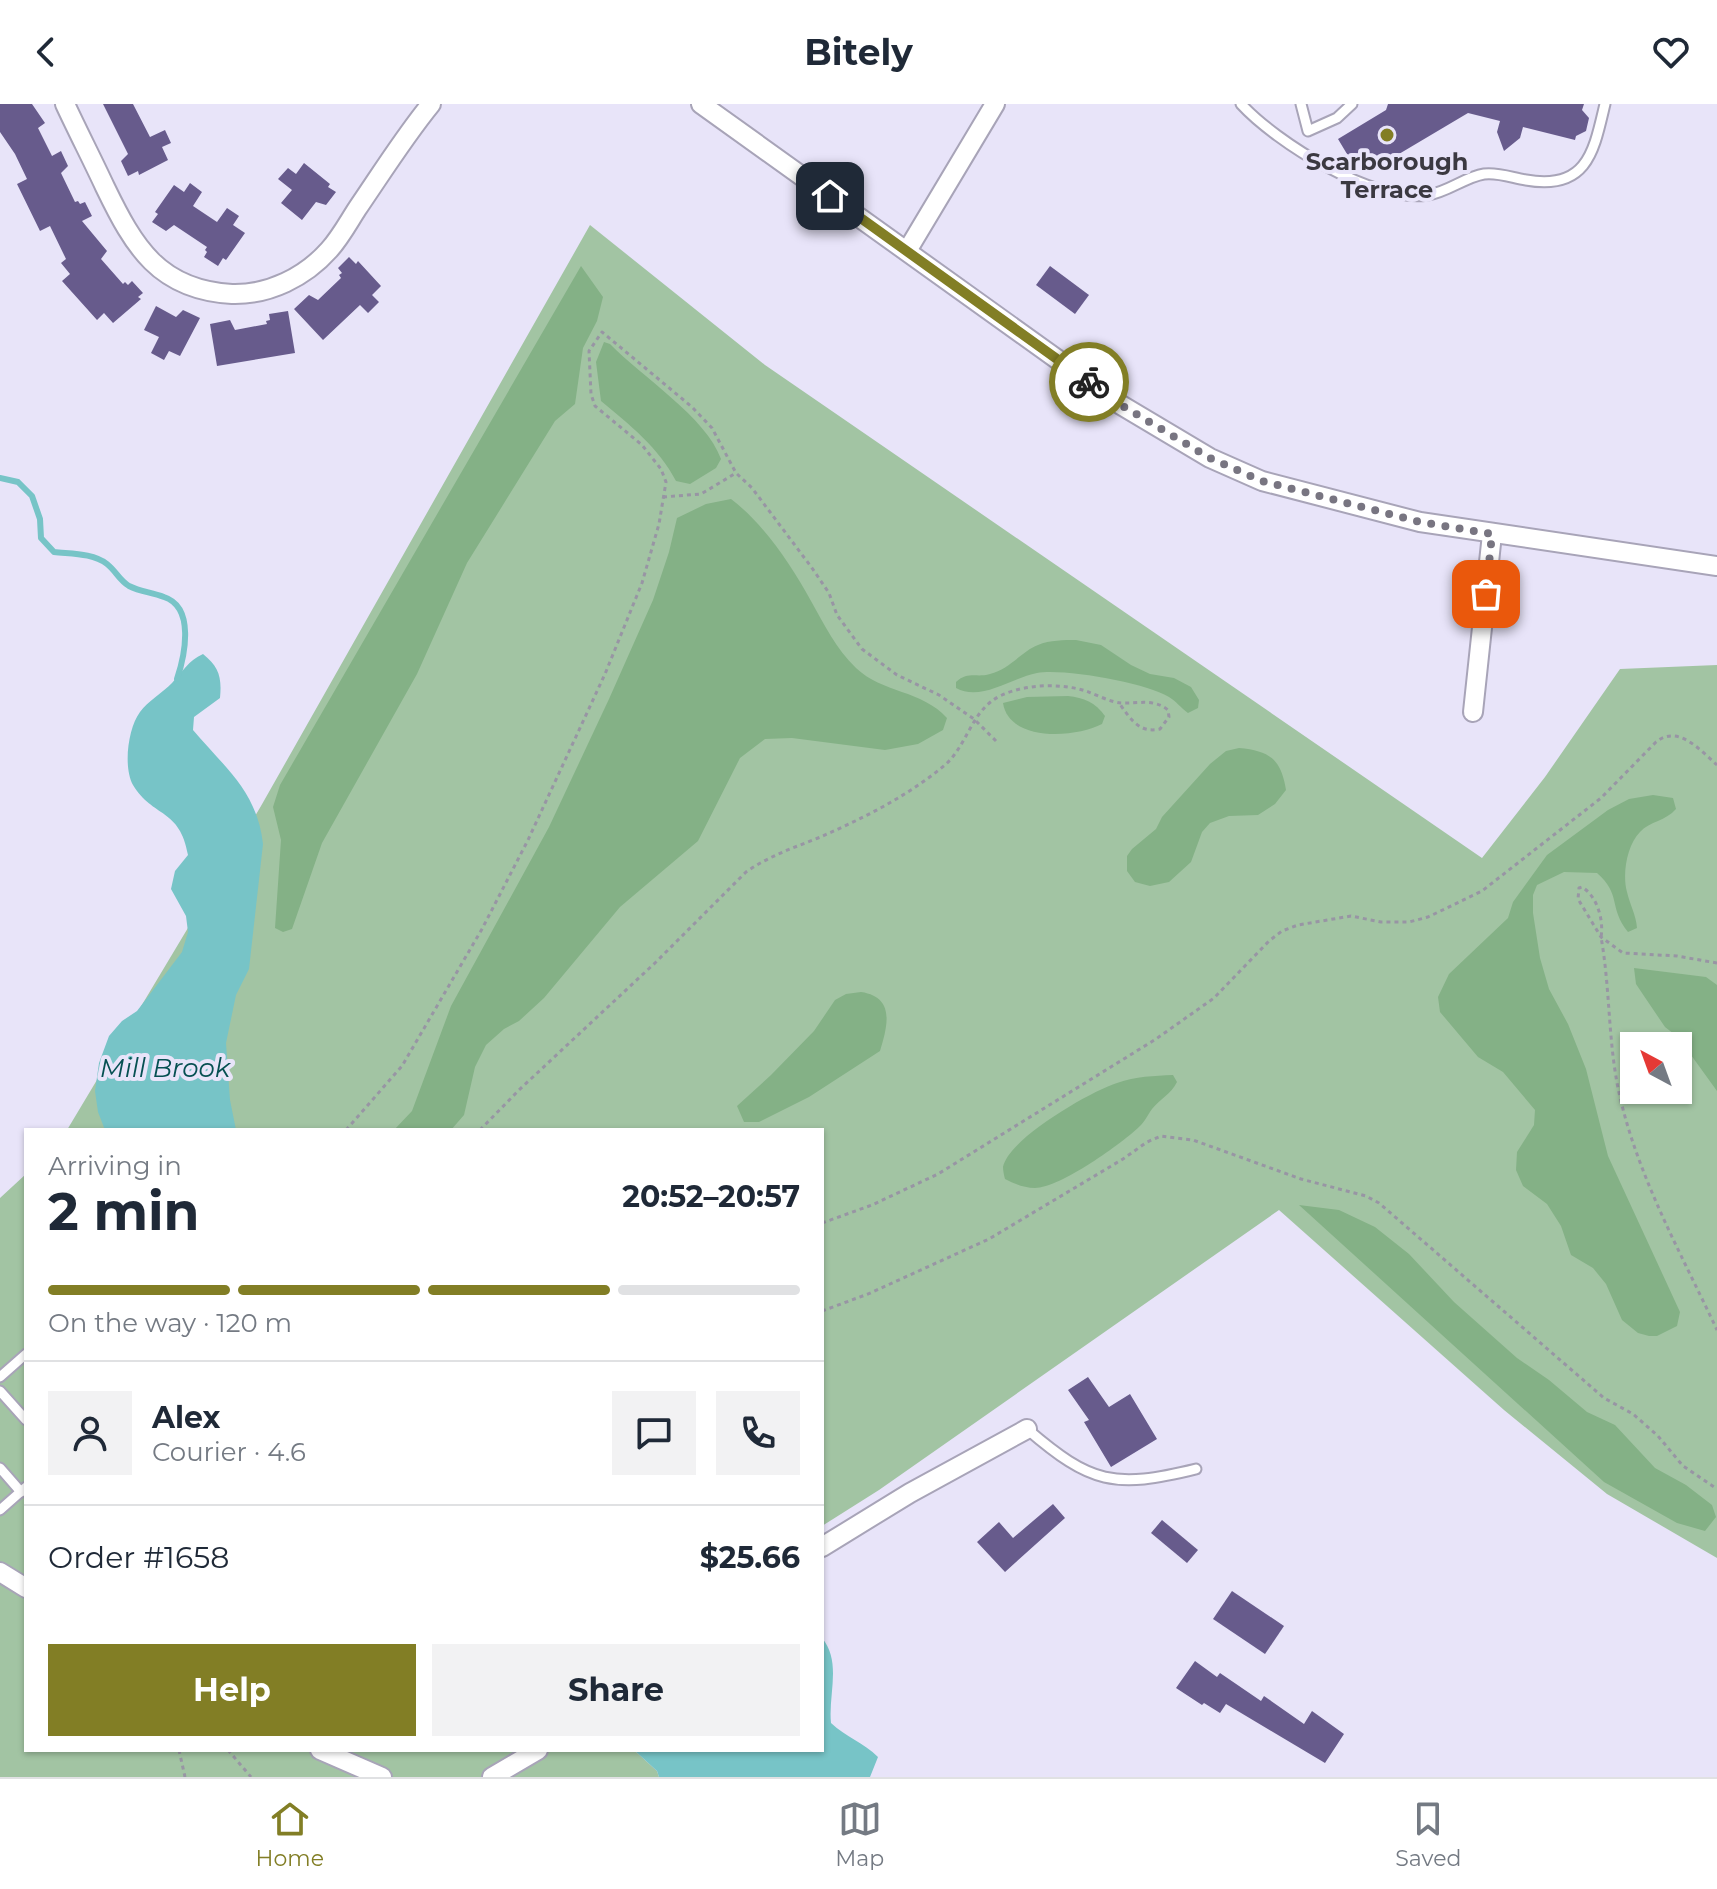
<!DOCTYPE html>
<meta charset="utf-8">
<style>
body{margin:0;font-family:Montserrat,sans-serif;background:#f2f2f3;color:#1f2937;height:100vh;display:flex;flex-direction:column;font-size:30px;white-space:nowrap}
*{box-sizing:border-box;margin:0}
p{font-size:26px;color:#747a83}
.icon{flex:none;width:44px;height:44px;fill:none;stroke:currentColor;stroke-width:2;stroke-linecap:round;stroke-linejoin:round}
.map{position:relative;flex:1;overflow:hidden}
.sheet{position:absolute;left:24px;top:1024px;width:800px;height:624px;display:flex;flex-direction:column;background:#fff;border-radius:0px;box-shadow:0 2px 6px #0004}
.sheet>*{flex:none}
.needle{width:52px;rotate:319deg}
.fabs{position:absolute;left:1620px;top:928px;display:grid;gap:16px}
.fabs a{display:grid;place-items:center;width:72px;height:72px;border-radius:0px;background:#fff;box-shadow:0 2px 6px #0004;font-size:40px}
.pin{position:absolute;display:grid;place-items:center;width:68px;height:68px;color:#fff;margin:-34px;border-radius:16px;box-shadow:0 4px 12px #0006}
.courier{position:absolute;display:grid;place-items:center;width:80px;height:80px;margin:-40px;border:6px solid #827e25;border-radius:50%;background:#fff;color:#222;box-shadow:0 2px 10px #0007}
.summary em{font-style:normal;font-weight:700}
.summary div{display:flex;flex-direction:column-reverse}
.summary{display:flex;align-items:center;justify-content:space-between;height:136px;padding:0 24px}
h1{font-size:52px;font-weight:700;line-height:60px}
.bar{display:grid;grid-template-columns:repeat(4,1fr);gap:12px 8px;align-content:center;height:96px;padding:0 24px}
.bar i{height:10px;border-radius:6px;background:#e0e1e3}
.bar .active{background:#827e25}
.bar p{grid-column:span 4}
.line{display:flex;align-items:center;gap:20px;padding:0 24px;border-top:2px solid #e0e1e3}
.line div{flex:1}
.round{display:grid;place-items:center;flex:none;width:84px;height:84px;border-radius:0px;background:#f2f2f3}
.cta{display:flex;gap:16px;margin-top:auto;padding:16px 24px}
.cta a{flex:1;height:92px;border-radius:0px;background:#827e25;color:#fff;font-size:32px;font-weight:700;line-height:92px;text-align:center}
.cta a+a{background:#f2f2f3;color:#1f2937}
header{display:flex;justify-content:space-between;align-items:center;height:104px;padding:0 24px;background:#fff;font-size:36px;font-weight:700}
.menu{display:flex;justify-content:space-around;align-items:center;height:112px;border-top:2px solid #e0e1e3;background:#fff;font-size:22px;color:#747a83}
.menu a{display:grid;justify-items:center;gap:4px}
.menu .active{color:#827e25}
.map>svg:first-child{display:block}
.green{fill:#a2c4a3;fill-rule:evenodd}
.forest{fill:#84b186}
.water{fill:#77c4c7}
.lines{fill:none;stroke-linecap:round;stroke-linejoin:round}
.stream{stroke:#77c4c7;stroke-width:6}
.building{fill:#675b8c}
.lane-casing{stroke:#a8a4b8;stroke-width:13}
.street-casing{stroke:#a8a4b8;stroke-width:22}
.path{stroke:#9895a4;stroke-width:3;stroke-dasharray:4 4;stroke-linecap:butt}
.lane{stroke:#fff;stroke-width:9}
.street{stroke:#fff;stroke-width:18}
.done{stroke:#787581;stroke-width:8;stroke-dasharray:0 14.4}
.route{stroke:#827e25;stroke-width:10}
.poi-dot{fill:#827e25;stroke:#e8e4f9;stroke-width:3}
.labels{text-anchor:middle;stroke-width:8;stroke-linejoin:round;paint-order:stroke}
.poi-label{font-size:24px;font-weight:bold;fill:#3b3941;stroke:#e8e4f9}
.water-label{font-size:26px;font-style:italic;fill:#065052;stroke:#e8e4f9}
</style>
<header><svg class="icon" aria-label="back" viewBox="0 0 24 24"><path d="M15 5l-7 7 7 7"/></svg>Bitely<svg class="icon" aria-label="heart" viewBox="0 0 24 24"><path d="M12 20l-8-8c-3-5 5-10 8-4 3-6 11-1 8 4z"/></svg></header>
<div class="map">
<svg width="1717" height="1673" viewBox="0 0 1717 1673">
<rect width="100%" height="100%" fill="#e8e4f9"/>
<!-- green -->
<g class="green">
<path d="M590 121 765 261 1482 754 1545 673 1620 565 1717 561V1454L1607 1390 1504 1306 1279 1106 879 1386 822 1422V1026H67L261 702ZM1634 942H1678V986H1634Z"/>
<polygon points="26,1070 26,1646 634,1646 657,1667 659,1673 0,1673 0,1094"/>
</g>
<!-- forest -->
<g class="forest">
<polygon points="581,162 603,193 597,217 583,244 575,300 555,317 467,459 417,570 322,739 292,825 283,828 275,824 281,736 273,703 280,681"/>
<path d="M604 238 610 240C642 273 706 313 721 355L716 364 690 380 676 377C659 344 630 321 601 297L596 258Z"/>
<path d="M731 395C764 420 791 461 811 497 824 520 836 545 856 564 882 589 922 586 947 614L943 626 918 640 885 646 792 634 765 635 740 654 698 737 620 803 544 894 519 917 504 925 486 941 475 963 464 1011 451 1026H394L412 1007 451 902 549 723 609 595 653 496 669 448 677 414 706 400Z"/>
<path d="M1076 536 1101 541 1131 561 1150 570 1174 574 1191 583 1199 596 1198 604 1188 609C1181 604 1176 597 1169 593 1147 579 1063 564 1037 569 1011 574 981 598 956 584V578C968 567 977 574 990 570 1010 565 1022 547 1038 541 1050 536 1064 536 1076 536Z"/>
<path d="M1068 592C1084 594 1095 598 1105 612L1102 620C1075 634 1009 638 1003 599L1027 593Z"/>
<path d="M1239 644C1270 647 1281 655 1286 686L1275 700 1258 711 1229 712 1210 719 1202 728 1191 758 1169 778 1150 782 1135 778 1127 767V752L1132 745 1156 725 1162 713 1210 660 1226 647Z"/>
<path d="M1653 691 1673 694 1676 705C1666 717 1650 717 1640 728 1627 741 1622 770 1627 788 1630 801 1636 811 1637 824L1628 828C1608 803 1622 791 1597 769L1564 768 1537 781 1533 791V809L1540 854 1549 885 1568 920 1586 965 1608 1052 1680 1208 1677 1222 1657 1232H1649L1638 1229 1622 1216 1606 1180 1593 1164 1571 1151 1561 1122 1547 1100 1523 1082 1516 1066 1517 1048 1534 1021 1535 1006 1503 968 1478 953 1440 908 1438 893 1449 870 1508 814 1513 798 1547 751 1608 706 1629 695Z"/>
<polygon points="1634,864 1706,873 1717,881 1717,987 1678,933 1665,923 1644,892 1636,880"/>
<path d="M861 888C895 893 888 921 880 947L809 993 759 1018H744L737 1002 771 971 814 927 835 896 846 890Z"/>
<path d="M1173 971 1177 978C1171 990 1160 995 1152 1005 1148 1010 1146 1016 1141 1021 1123 1039 1060 1084 1035 1084 1024 1084 1015 1080 1005 1075 1004 1072 1003 1066 1003 1063 1008 1035 1091 987 1117 979 1136 972 1154 972 1173 971Z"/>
<polygon points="1299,1101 1339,1106 1375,1123 1409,1150 1454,1198 1517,1254 1549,1276 1587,1308 1615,1321 1655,1364 1686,1381 1712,1401 1716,1413 1705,1427 1677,1419 1604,1378"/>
</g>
<!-- water -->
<g class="water">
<path d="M203 550C219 563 222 573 220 594L194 613 193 626C225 664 257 687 263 740L249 865 236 891 226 939 230 996 236 1026H105L98 1008 95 987 99 959 109 932 122 917 137 907 166 869 182 848 188 828 186 812 171 785 175 767 188 751C180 704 153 714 133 681 123 663 128 624 140 608 148 597 162 589 172 579 183 567 188 557 203 550Z"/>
<path d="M822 1534C842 1558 828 1591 831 1619 846 1633 864 1639 878 1653L870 1673H659L657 1667 634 1646H822Z"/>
</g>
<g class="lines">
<!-- stream -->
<path class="stream" d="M0 374 18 378 32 392 40 415 41 434 54 448C71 450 93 449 107 460 116 467 119 476 129 482 141 488 151 488 164 493 195 503 185 551 177 575"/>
</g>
<!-- building -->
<g class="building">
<polygon points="0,0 32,0 45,19 38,24 52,52 61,47 68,62 61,69 75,98 78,97 80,100 85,98 92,112 82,117 107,147 101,155 123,180 125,178 128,181 132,177 143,189 138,193 141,195 113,219 104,209 97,216 62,177 70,170 61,159 66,155 50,122 40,127 17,80 27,75 15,50 0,28"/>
<polygon points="103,0 133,0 150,33 165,26 171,39 162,43 168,56 139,71 138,67 128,72 121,57 128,50"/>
<polygon points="1388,0 1584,0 1582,6 1589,14 1586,27 1576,32 1575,36 1523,23 1520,34 1504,47 1497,28 1500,17 1468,9 1372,66 1367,58 1356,65 1338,35 1386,6"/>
<polygon points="304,59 330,80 328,83 336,88 326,101 316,98 302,116 281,99 292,86 278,75 288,64 296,70"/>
<polygon points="190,79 202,88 193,102 217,118 227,104 239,112 233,121 245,129 226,156 223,154 218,162 204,153 207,148 205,146 207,143 174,121 166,127 152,118 158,110 155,108 174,81 184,88"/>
<polygon points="349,153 356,160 358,157 381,182 372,191 379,198 368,209 360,201 323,236 294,205 309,191 318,196 341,174 339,171 342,169 338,164"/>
<polygon points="1050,162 1089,191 1075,210 1036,181"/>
<polygon points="156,202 176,213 183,206 200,214 180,252 169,247 164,256 151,249 159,233 144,226"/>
<polygon points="288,207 295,249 217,262 210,220 230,216 235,226 267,220 266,217 270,216 269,210"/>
<polygon points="1088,1273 1109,1303 1130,1290 1157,1335 1111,1363 1084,1318 1089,1316 1068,1286"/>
<polygon points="1053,1400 1065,1414 1005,1468 977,1438 999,1418 1013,1434"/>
<polygon points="1162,1416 1198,1446 1187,1459 1151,1429"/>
<polygon points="1232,1487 1284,1522 1265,1550 1213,1515"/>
<polygon points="1195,1557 1217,1573 1220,1569 1261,1597 1264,1592 1304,1620 1312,1607 1344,1630 1325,1659 1226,1600 1220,1609 1204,1599 1202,1601 1176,1584"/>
</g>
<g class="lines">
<!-- lane casing -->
<g class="lane-casing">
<g id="lane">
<path d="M1241 0C1277 39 1373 99 1428 91 1448 88 1465 73 1484 70 1498 68 1513 74 1526 76 1588 87 1594 46 1605 0"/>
<polyline points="1301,0 1308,27 1337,14 1352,0"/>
<polyline points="0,1273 26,1250"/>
<polyline points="0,1287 26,1316"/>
<path d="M1027 1325C1091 1380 1114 1385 1196 1365"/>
<polyline points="0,1364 21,1388"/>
<polyline points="0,1406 26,1383"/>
</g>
</g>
<!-- street casing -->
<g class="street-casing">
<g id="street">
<path d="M65 0C78 28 92 55 105 83 134 143 159 186 232 190 269 191 305 173 329 146 340 134 348 119 357 105 381 70 404 33 431 0"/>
<polyline points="701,0 1121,301 1210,354 1262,377 1420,418 1717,462"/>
<polyline points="907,147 995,0"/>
<polyline points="1473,608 1492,430"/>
<polyline points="822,1443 910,1389 1027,1325"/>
<polyline points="0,1468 26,1484"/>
<polyline points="320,1646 382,1673"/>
<polyline points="492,1673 538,1646"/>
</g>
</g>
<!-- path -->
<g class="path">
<polyline points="663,393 701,390 736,369"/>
<path d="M1717 859 1677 852 1623 849 1601 833 1578 795 1579 784 1582 783C1597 792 1604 816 1601 833 1610 883 1608 934 1618 984 1636 1070 1680 1147 1717 1226"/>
<polyline points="346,1026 402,962 482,825 528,736 605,570 642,479 659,420 666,378 661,365 642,341 595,302 591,290 589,247 602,228 692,303 712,324 736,369 752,384 812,464 829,489 837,511 862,545 897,571 939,591 974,615 998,639"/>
<path d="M480 1026 519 986 656 858 746 768C769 752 793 744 818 734 862 715 908 692 945 661 968 641 971 605 1002 591 1027 580 1060 579 1086 587 1097 591 1110 598 1121 599 1138 600 1153 594 1168 606L1169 613 1160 625C1139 630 1130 614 1119 599"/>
<path d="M822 1119 872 1101 938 1070 1156 935 1214 894 1269 837 1282 827 1298 821 1351 812 1381 818H1409L1428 813 1482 787 1601 694 1656 638C1678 620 1700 646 1717 661"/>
<polyline points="822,1207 868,1190 989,1135 1123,1055 1147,1038 1161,1032 1193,1036 1301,1075 1366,1092 1379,1099 1604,1294 1633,1310 1658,1332 1683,1362 1717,1385"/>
<polyline points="179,1646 185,1673"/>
<polyline points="228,1646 251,1673"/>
</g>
<!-- lane -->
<use href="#lane" class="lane"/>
<!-- street -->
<use href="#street" class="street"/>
</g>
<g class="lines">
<!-- done -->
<polyline class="done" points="1089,278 1121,301 1210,354 1262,377 1420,418 1492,430 1486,490"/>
<!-- route -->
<polyline class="route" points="830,92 1089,278"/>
</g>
<!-- markers -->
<circle class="poi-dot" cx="1387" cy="31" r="8"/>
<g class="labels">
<!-- poi labels -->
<g class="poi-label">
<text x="1387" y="66">Scarborough<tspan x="1387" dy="28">Terrace</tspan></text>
</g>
<!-- water labels -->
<g class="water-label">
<text x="165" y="973">Mill Brook</text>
</g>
</g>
</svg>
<div class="fabs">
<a><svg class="needle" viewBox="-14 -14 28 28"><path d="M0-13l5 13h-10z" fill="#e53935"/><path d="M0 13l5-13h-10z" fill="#747a83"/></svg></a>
</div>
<div class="pin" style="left:1486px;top:490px;background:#ea580c"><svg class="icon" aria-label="bag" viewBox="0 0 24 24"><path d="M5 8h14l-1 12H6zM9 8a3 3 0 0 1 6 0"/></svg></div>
<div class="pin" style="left:830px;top:92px;background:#1f2937"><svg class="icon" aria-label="home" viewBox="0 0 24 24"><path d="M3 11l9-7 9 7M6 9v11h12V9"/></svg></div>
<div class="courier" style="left:1089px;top:278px"><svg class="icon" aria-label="bike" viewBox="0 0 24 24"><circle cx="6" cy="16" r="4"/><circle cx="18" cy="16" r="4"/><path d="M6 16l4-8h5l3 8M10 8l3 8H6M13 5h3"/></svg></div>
<section class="sheet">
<div class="summary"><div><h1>2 min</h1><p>Arriving in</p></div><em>20:52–20:57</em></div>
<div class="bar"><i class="active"></i><i class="active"></i><i class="active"></i><i></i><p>On the way · 120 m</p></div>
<div class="line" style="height:144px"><a class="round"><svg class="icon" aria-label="person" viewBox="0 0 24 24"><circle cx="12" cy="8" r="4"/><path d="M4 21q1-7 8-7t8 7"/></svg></a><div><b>Alex</b><p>Courier · 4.6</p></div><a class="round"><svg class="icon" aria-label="chat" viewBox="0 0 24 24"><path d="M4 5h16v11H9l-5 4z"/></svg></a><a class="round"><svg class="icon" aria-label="phone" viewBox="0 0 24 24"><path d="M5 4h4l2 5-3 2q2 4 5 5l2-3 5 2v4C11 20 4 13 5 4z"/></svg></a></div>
<div class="line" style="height:104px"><div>Order #1658</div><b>$25.66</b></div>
<div class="cta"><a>Help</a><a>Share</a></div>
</section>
</div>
<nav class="menu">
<a class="active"><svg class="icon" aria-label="home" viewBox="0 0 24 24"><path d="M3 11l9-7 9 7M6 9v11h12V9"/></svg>Home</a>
<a><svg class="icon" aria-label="map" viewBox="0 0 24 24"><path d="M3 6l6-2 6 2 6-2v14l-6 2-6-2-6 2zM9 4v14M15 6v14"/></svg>Map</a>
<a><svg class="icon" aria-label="saved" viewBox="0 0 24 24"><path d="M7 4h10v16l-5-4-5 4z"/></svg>Saved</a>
</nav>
